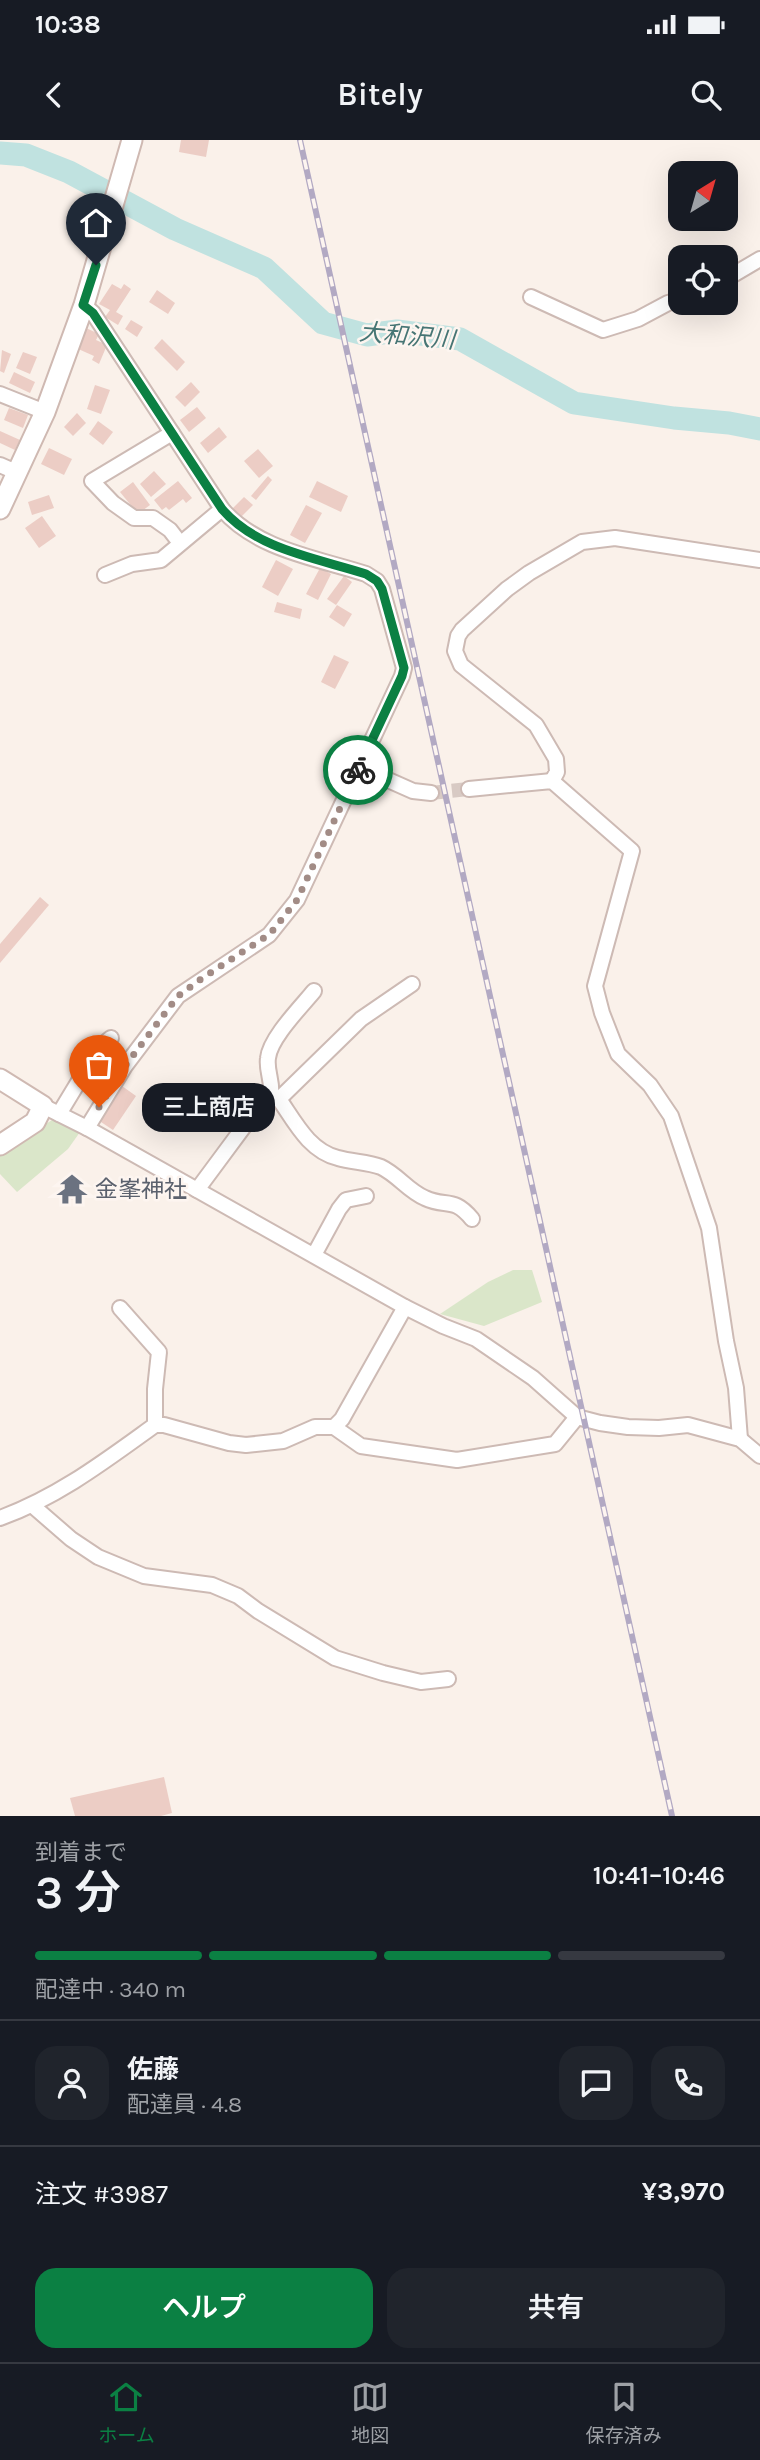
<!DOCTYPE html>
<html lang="ja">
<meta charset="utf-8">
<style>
body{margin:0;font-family:Karla,"Noto Sans JP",sans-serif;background:#20242c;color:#f1f3f6;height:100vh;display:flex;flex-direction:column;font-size:26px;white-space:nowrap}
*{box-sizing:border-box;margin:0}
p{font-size:23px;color:#9ea1a6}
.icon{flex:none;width:38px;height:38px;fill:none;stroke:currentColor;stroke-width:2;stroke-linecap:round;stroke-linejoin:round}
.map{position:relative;height:1676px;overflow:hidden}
.details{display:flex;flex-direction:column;background:#171b24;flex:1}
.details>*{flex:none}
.needle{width:46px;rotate:37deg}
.controls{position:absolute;left:668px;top:21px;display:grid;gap:14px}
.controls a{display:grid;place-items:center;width:70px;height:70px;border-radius:14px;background:#171b24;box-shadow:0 7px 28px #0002;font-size:35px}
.pin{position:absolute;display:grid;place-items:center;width:60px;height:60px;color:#fff;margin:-72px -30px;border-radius:50% 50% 50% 0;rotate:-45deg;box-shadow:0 0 7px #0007}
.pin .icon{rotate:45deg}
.courier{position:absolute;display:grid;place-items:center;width:70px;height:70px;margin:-35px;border:5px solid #0b8043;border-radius:50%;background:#fff;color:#222;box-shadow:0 2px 9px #0007}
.bubble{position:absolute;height:49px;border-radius:21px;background:#171b24;box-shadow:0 7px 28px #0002;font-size:23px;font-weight:600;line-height:49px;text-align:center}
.head em{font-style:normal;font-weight:600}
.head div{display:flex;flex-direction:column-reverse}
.head{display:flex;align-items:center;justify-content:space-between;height:119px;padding:0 35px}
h1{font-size:46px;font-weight:600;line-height:52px}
.bar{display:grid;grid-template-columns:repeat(4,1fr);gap:10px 7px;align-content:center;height:84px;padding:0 35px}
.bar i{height:9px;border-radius:5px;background:#363941}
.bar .on{background:#0b8043}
.bar p{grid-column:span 4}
.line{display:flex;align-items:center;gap:18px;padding:0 35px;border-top:2px solid #363941}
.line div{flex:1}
.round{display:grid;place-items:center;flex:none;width:74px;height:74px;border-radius:21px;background:#20242c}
.primary-button{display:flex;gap:14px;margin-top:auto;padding:14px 35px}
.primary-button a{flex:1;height:80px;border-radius:21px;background:#0b8043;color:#fff;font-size:28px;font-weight:600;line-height:80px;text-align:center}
.primary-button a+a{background:#20242c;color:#f1f3f6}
.status{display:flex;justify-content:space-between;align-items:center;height:49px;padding:0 35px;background:#171b24;direction:ltr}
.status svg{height:19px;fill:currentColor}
header{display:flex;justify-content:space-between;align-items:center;height:91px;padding:0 35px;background:#171b24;font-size:32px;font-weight:600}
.tab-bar{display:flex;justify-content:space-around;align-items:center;height:98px;border-top:2px solid #363941;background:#171b24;font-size:19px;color:#9ea1a6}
.tab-bar a{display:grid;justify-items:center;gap:4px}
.tab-bar .on{color:#0b8043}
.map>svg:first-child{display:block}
.green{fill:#dae6c9}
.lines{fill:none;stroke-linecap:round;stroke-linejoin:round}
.river{stroke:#c0e2e0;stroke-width:23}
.building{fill:#eccdc5}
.street-tunnel{stroke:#d8cac4;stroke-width:14;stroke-dasharray:14 7;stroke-linecap:butt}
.street-casing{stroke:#cdbab4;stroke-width:18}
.secondary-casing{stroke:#cfb9b2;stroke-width:23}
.street{stroke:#fff;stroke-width:14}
.secondary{stroke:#fff;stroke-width:19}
.rail-casing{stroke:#b2a9c3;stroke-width:6}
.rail{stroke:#fdf5f0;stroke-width:3.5;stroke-dasharray:10;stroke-linecap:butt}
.done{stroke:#a28c86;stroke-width:7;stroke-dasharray:0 12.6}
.route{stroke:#0b8043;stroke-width:9}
.labels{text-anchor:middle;stroke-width:5;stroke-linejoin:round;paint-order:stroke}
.worship-label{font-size:23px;fill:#5b616d;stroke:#fdf5f0;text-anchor:start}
.water-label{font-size:24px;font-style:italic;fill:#467574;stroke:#fdf5f0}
</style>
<div class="status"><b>10:38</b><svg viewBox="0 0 49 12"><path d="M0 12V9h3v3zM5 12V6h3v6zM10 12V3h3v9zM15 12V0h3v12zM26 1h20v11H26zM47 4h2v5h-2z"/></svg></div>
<header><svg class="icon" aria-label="back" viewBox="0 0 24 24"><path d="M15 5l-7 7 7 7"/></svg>Bitely<svg class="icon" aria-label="search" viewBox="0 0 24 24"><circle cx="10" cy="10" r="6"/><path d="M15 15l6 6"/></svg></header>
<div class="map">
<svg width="760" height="1676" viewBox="0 0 760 1676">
<rect width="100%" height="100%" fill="#faf1ea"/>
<!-- green -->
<g class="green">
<polygon points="52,980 60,981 80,992 68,1009 17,1052 0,1034 0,1014"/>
<polygon points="513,1130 532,1130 542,1162 484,1186 440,1174 488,1142"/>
</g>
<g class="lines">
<!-- river -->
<polyline class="river" points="0,13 26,15 69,32 175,89 264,128 323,183 367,195 397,191 460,199 574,263 674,278 729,283 760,289"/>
</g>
<!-- building -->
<g class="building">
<polygon points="181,0 209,0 206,17 179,12"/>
<polygon points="112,144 121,149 124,144 131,149 116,172 123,176 118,185 105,177 110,170 99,164"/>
<polygon points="157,150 175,163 168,174 149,162"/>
<polygon points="131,180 143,187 137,197 125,189"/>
<polygon points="86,188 99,194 96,200 107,205 99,224 92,220 94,216 76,208"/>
<polygon points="162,199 185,222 177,231 154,208"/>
<polygon points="2,210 11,214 4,233 0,231"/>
<polygon points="23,212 37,217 30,234 16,228"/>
<polygon points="14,232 35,242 30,253 9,243"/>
<polygon points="191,242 200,252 185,267 175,257"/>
<polygon points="95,245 110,250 101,274 87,269"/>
<polygon points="197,267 206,278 189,292 180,280"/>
<polygon points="9,268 28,275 23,288 4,280"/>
<polygon points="77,273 86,283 73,296 64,287"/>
<polygon points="98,281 113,292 103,305 89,294"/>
<polygon points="219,287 227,297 208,313 200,303"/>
<polygon points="0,291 20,300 15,310 0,303"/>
<polygon points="49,308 72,319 64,335 41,324"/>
<polygon points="258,309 273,326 259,338 244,321"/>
<polygon points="154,331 166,344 151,357 140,344"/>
<polygon points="268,336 272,340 256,360 251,356"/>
<polygon points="178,341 192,358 186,363 183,359 169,370 166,367 162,370 154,360"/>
<polygon points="317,341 348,356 341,372 309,357"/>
<polygon points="133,342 150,365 138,374 120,352"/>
<polygon points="49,355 54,368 32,375 28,362"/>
<polygon points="244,357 253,365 240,378 232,369"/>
<polygon points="306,365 322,373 305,403 290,395"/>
<polygon points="42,376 56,396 39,408 25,388"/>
<polygon points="276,420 293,429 278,456 262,447"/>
<polygon points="320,428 331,434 318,460 306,454"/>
<polygon points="344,436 352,442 336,465 327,459"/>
<polygon points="277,462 302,469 300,479 274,472"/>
<polygon points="337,465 352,474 344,487 329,477"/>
<polygon points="334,515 349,522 335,549 321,542"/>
<polygon points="40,757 49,765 0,823 0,804"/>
<polygon points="122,946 136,956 113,990 98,980"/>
<polygon points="72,1038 83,1049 72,1060 61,1049"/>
<polygon points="164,1637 172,1673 161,1676 75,1676 70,1658"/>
</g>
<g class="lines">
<!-- street-tunnel -->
<polyline class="street-tunnel" points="431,653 469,649"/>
<!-- street casing -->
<g class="street-casing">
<g id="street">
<polyline points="726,139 760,119"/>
<polyline points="531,157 603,190 638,179 668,163 681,159"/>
<path d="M84 165 93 173 222 369C257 410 317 418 366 434L377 441 382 449 404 528 402 536 297 760 269 795 178 856 125 926 87 988"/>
<polyline points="0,254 45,272"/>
<polyline points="172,293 92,341 113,363 134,378 153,378 170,390 180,403"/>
<polyline points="0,325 16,332"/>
<polyline points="105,435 132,424 161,420 222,369"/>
<polyline points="359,627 413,651 431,653"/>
<polyline points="552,641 557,632 556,619 536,585 461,525 455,511 458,496 462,490 507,449 529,433 582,402 615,398 760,420"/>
<polyline points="469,649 552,641 632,711 595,846 602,873 618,914 650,945 671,976 709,1088 726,1201 736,1248 740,1299"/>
<path d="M271 956C273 941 266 931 268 918 270 898 301 867 314 851"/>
<polyline points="279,959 361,879 412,844"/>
<polyline points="43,966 87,988 405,1167 443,1186 476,1199 533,1238 577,1277 600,1283 628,1287 659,1288 688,1285 740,1299 760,1316"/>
<polyline points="59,974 99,908 111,898"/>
<path d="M197 1050 257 969 271 956 279 959C295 982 309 1011 338 1018 352 1022 368 1022 381 1027 398 1035 408 1051 425 1058 446 1068 453 1056 472 1079"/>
<polyline points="314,1115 339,1069 346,1060 366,1056"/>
<polyline points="120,1168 159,1212 155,1249 155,1285"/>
<polyline points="334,1287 342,1279 405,1167"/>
<polyline points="33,1366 71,1399 98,1417 144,1436 212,1445 238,1456 258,1471 335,1518 383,1533 421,1542 448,1539"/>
<path d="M0 1378C58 1357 105 1321 155 1285H164L229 1303 246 1305 283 1301 315 1287H334L361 1306 457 1320 555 1304 577 1277"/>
</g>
</g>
<!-- secondary casing -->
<g class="secondary-casing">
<g id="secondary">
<polyline points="0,369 45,272 84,165 132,0"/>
<polyline points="0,939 43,966 35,982 0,1005"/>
</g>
</g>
<!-- street -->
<use href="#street" class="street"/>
<!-- secondary -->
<use href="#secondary" class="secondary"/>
<!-- rail casing -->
<g class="rail-casing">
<polyline id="rail" points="300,0 672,1676"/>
</g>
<!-- rail -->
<use href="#rail" class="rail"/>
</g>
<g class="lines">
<!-- done -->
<polyline class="done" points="99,967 125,926 178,856 201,839 270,794 297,760 358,630"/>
<!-- route -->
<path class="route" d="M96 125 83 165 93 173 222 369C257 410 317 418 366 434L377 441 382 449 404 528 402 536 358 630"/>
</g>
<!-- icons -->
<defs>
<g id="temple-bare" transform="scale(2.415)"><path d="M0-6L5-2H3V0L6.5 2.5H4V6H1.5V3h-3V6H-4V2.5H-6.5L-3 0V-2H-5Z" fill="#6b7280" stroke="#fdf5f0" stroke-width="2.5" paint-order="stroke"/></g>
</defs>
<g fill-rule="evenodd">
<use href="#temple-bare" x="72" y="1049"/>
</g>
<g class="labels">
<!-- worship labels -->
<g class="worship-label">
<text x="95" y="1057">金峯神社</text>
</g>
<!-- water labels -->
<g class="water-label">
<text transform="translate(407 196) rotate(5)" y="8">大和沢川</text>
</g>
</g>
</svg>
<div class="controls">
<a><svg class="needle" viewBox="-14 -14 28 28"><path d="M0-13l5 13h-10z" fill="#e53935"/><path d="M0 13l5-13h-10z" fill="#9ea1a6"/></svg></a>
<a><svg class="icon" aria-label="locate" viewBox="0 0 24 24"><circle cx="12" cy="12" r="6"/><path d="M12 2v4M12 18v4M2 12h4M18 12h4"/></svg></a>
</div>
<div class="pin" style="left:99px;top:967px;background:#ea580c"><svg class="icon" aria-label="bag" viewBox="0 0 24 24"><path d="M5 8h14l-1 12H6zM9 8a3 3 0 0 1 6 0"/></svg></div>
<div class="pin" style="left:96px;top:125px;background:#1f2937"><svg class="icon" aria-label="home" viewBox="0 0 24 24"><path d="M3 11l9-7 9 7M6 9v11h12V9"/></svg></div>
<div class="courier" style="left:358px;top:630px"><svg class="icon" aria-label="bike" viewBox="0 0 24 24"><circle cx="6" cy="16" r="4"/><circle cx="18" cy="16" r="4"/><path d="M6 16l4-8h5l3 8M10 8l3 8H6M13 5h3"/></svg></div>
<div class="bubble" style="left:142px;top:943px;width:133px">三上商店</div>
</div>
<section class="details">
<div class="head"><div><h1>3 分</h1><p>到着まで</p></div><em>10:41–10:46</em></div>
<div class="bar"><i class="on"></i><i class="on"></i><i class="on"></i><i></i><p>配達中 · 340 m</p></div>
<div class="line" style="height:126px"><a class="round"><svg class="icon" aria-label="person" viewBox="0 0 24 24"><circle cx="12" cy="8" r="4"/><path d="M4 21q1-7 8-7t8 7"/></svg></a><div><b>佐藤</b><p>配達員 · 4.8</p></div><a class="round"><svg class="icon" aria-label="chat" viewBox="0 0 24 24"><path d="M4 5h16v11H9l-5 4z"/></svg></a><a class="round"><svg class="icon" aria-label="phone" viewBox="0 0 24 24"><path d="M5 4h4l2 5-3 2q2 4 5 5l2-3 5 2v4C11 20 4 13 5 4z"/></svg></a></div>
<div class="line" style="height:91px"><div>注文 #3987</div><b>¥3,970</b></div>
<div class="primary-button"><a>ヘルプ</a><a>共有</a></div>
</section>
<nav class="tab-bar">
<a class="on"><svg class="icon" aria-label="home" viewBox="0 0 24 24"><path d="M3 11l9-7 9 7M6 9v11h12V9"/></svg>ホーム</a>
<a><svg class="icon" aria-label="map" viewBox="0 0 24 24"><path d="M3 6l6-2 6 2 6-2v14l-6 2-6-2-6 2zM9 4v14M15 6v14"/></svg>地図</a>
<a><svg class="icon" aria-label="saved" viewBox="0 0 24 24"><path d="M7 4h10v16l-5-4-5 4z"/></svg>保存済み</a>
</nav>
